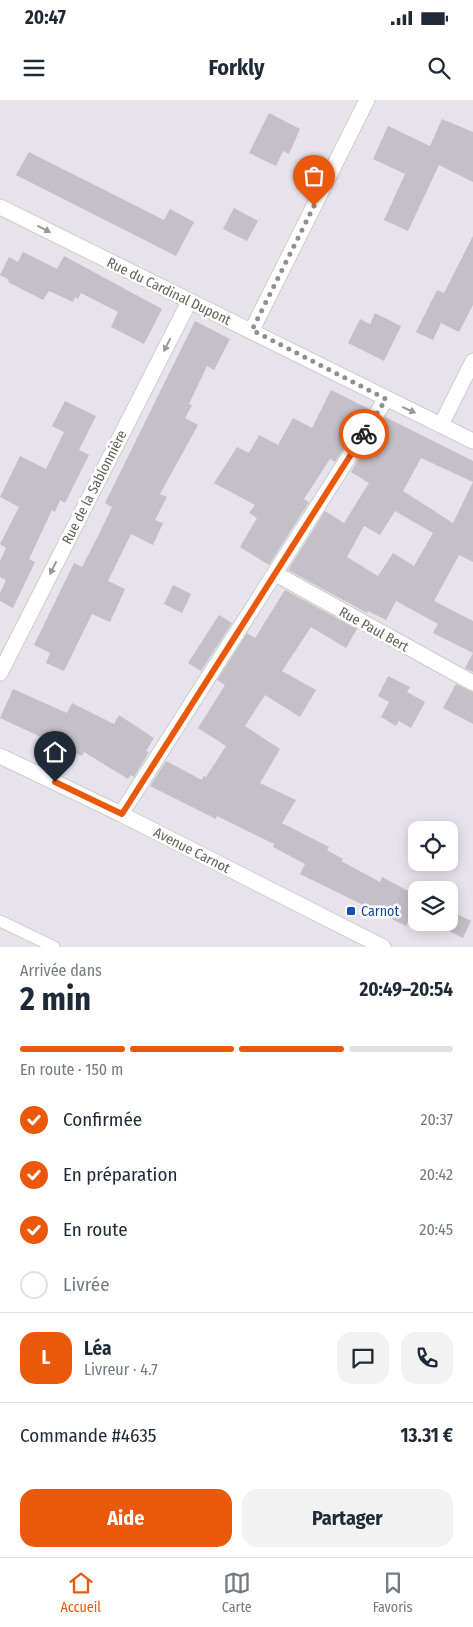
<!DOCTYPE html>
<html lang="fr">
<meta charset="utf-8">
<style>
body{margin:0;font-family:"Fira Sans Condensed",sans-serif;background:#f2f2f3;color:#1f2937;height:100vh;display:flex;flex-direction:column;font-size:19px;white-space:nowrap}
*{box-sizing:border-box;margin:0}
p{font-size:16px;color:#747a83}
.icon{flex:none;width:28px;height:28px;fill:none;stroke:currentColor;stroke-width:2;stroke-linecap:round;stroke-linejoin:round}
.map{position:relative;height:847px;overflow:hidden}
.side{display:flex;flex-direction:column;background:#fff;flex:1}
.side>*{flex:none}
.controls{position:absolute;left:408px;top:721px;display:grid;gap:10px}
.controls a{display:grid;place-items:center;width:50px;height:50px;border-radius:10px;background:#fff;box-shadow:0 2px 12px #0003;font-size:25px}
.pin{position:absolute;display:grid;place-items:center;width:42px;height:42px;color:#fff;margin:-51px -21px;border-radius:50% 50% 50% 0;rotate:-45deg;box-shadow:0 0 5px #0007}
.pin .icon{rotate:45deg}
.courier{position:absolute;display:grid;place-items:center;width:50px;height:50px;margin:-25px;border:4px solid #ea580c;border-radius:50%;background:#fff;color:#222;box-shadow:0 1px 6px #0007}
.overview em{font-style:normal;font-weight:700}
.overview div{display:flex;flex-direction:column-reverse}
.overview{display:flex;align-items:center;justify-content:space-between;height:85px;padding:0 20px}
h1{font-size:32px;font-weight:700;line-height:38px}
.bar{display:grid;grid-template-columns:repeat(4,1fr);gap:8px 5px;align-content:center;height:60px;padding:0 20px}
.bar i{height:6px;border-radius:4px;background:#e0e1e3}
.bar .active{background:#ea580c}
.bar p{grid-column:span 4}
.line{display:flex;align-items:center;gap:12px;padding:0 20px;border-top:1px solid #e0e1e3}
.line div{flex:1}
.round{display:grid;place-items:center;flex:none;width:52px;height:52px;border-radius:15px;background:#f2f2f3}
ol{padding:0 20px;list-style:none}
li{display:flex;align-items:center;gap:15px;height:55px}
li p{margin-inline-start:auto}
li .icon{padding:5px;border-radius:50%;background:#ea580c;color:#fff;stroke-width:4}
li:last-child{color:#747a83}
li i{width:28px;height:28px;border:2px solid #e0e1e3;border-radius:50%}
.cta{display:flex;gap:10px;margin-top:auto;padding:10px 20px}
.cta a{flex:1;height:58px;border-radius:15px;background:#ea580c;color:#fff;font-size:20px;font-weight:700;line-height:58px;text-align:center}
.cta a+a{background:#f2f2f3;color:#1f2937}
.status{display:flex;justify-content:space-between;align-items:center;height:35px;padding:0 25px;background:#fff;direction:ltr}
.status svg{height:14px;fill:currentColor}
header{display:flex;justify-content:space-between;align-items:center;height:65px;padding:0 20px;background:#fff;font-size:22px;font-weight:700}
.menu{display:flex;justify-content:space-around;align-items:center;height:70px;border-top:1px solid #e0e1e3;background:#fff;font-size:14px;color:#747a83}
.menu a{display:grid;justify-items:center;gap:2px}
.menu .active{color:#ea580c}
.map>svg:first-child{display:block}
.building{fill:#c3c0c8;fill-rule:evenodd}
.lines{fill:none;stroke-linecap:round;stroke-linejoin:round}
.service-casing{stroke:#cbcdc7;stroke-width:13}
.minor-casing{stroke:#cbcdc7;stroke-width:17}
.secondary-casing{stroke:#cccec7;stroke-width:17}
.service{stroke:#fff;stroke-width:11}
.minor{stroke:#fff;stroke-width:15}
.secondary{stroke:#fff;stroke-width:15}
.oneway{fill:#989a94}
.done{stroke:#90908e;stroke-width:5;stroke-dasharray:0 9}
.route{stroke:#ea580c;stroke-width:6}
.transit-dot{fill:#1a4fb4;stroke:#fff;stroke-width:2}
.labels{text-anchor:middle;stroke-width:5;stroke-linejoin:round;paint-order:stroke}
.street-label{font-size:14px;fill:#61635b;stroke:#fff}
.transit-label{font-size:14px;fill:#164399;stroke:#fff;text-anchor:start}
</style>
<div class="status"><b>20:47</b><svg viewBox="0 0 49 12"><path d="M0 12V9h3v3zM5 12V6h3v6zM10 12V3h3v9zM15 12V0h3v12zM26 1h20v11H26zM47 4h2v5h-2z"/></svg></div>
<header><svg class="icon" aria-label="menu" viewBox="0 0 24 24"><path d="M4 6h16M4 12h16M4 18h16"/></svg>Forkly<svg class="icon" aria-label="search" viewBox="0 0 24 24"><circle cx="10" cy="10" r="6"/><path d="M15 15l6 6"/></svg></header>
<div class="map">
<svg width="473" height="847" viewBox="0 0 473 847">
<rect width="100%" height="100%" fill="#e7e3ed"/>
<!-- building -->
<g class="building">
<polygon points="269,13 300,29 289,54 283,51 276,66 249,53"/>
<polygon points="442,19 473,32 473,82 439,65 408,131 384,120 405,74 373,59 388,26 430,46"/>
<polygon points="29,52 164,120 170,109 194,122 176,156 16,75"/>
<polygon points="234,108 258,121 247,141 223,129"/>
<polygon points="473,136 473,205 459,232 441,223 433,240 416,232 437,190 444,193"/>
<polygon points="23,152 57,169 64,156 162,209 144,244 111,227 118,212 81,193 78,199 75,197 73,202 49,191 43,200 8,182 9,180 0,175 9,157 18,162"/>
<polygon points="375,213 401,226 384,261 348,243 360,219 370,224"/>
<polygon points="195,221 230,239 214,270 207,266 189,304 192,305 185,318 198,325 160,394 167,397 155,420 163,423 153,445 131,434 108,481 125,489 110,522 92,514 64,571 46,563 50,553 34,545 74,463 82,467 98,436 112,407 105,403"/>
<polygon points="331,290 369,309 335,362 330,359 304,399 309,402 269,465 240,447 257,418 249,413 255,405 214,383 237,347 249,353 259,335 278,345 293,318 312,328"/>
<polygon points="65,301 96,316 79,350 89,355 65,403 60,400 55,412 52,410 29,459 35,462 13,508 0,501 0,493 6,480 0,477 0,461 6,448 0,444 19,407 0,397 20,356 46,369 64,332 52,326"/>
<path d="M385 317 473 361V462L459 455 434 501 473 521V572L465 568 473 553 433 533 438 524 396 501 386 520 368 511 367 513 288 470 325 411 344 423 369 383 351 372ZM421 358 473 382 453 423 403 391ZM395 411 433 433 414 466 393 453 378 476 347 457 364 426 380 435Z"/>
<polygon points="173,485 191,494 182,513 164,504"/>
<polygon points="285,490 357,529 346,548 311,527 282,571 316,590 300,617 265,595 245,626 280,649 260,683 296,700 282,723 329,747 327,750 343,759 341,761 380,782 382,777 416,795 416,815 412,813 406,826 300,774 305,764 273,747 274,744 217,716 216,719 150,686 166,661 202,680 203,676 206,677 226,646 198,628 225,585 217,580 247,533 255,538"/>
<polygon points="219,515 232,523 201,571 188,563"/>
<polygon points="388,576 410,587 407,592 425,602 411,628 399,621 396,626 381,617 389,602 378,596"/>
<polygon points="456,584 473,592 473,624 443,608"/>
<polygon points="13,589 67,613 72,603 114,624 119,615 154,638 146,651 149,652 134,677 131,675 128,679 84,652 82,656 0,618"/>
<polygon points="449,810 471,821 463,838 431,822 449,822"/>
</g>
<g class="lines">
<!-- service casing -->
<g class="service-casing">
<polyline id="service" points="0,821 54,847"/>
</g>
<!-- minor casing -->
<g class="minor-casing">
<g id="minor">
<polyline points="0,107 473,341"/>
<polyline points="252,230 367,0"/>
<polyline points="441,325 473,261"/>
<polyline points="276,474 473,583"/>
<polyline points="0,573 189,202"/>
<polyline points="121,714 386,299"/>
</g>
</g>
<!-- secondary casing -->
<g class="secondary-casing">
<polyline id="secondary" points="0,656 121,714 383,847"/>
</g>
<!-- service -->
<use href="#service" class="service"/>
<!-- minor -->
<use href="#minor" class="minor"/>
<!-- secondary -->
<use href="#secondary" class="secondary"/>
</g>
<!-- one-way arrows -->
<defs><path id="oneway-solid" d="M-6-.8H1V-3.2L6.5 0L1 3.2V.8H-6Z" transform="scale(1.25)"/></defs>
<g class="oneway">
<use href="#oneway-solid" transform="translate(44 129) rotate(27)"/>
<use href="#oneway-solid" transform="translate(167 245) rotate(117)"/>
<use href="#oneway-solid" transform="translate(409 310) rotate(24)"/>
<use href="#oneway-solid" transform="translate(53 468) rotate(117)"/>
</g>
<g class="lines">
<!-- done -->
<polyline class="done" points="314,106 252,230 386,299 364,334"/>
<!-- route -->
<polyline class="route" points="55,682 122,714 364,334"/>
</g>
<!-- markers -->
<rect class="transit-dot" x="346" y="806" width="10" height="10" rx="2.5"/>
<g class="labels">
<!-- street labels -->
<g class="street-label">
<text transform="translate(169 191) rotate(26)" y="5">Rue du Cardinal Dupont</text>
<text transform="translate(94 387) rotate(-63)" y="5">Rue de la Sablonnière</text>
<text transform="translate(374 529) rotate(29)" y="5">Rue Paul Bert</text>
<text transform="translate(192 750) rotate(27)" y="5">Avenue Carnot</text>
</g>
<!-- transit labels -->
<g class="transit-label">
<text x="361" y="816">Carnot</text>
</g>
</g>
</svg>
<div class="controls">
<a><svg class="icon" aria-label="locate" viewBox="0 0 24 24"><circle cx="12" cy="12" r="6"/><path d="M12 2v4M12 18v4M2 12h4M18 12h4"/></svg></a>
<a><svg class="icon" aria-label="layers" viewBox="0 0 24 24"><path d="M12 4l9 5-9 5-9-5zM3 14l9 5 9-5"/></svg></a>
</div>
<div class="pin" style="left:314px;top:106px;background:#ea580c"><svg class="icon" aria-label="bag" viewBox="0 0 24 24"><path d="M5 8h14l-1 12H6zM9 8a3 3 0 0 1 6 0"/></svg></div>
<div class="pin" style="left:55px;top:682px;background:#1f2937"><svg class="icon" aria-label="home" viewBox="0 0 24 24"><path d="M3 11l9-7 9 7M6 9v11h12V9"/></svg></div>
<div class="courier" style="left:364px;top:334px"><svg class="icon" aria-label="bike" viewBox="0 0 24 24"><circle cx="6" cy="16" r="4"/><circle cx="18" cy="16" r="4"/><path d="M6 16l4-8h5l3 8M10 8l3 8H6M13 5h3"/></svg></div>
</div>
<section class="side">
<div class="overview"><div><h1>2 min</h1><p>Arrivée dans</p></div><em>20:49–20:54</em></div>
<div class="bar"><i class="active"></i><i class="active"></i><i class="active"></i><i></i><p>En route · 150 m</p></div>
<ol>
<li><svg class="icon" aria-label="check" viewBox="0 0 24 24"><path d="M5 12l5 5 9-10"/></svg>Confirmée<p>20:37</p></li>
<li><svg class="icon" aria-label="check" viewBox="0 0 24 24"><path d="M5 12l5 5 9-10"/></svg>En préparation<p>20:42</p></li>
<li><svg class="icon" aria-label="check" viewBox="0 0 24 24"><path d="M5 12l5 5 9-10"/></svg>En route<p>20:45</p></li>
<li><i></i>Livrée</li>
</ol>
<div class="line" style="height:90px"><b class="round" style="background:#ea580c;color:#fff">L</b><div><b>Léa</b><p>Livreur · 4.7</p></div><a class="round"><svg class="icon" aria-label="chat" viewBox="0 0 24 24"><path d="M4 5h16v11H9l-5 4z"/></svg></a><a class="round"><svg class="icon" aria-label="phone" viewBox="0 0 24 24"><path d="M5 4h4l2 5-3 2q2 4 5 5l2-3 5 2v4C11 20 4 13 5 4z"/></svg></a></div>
<div class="line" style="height:65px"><div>Commande #4635</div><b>13.31 €</b></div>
<div class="cta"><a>Aide</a><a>Partager</a></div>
</section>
<nav class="menu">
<a class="active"><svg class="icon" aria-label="home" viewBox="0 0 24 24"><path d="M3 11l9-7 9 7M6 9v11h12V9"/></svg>Accueil</a>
<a><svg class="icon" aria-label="map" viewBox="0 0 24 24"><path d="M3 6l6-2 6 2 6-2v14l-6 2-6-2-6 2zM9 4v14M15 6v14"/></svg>Carte</a>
<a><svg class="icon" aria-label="saved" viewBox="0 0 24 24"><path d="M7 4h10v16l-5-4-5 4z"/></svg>Favoris</a>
</nav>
